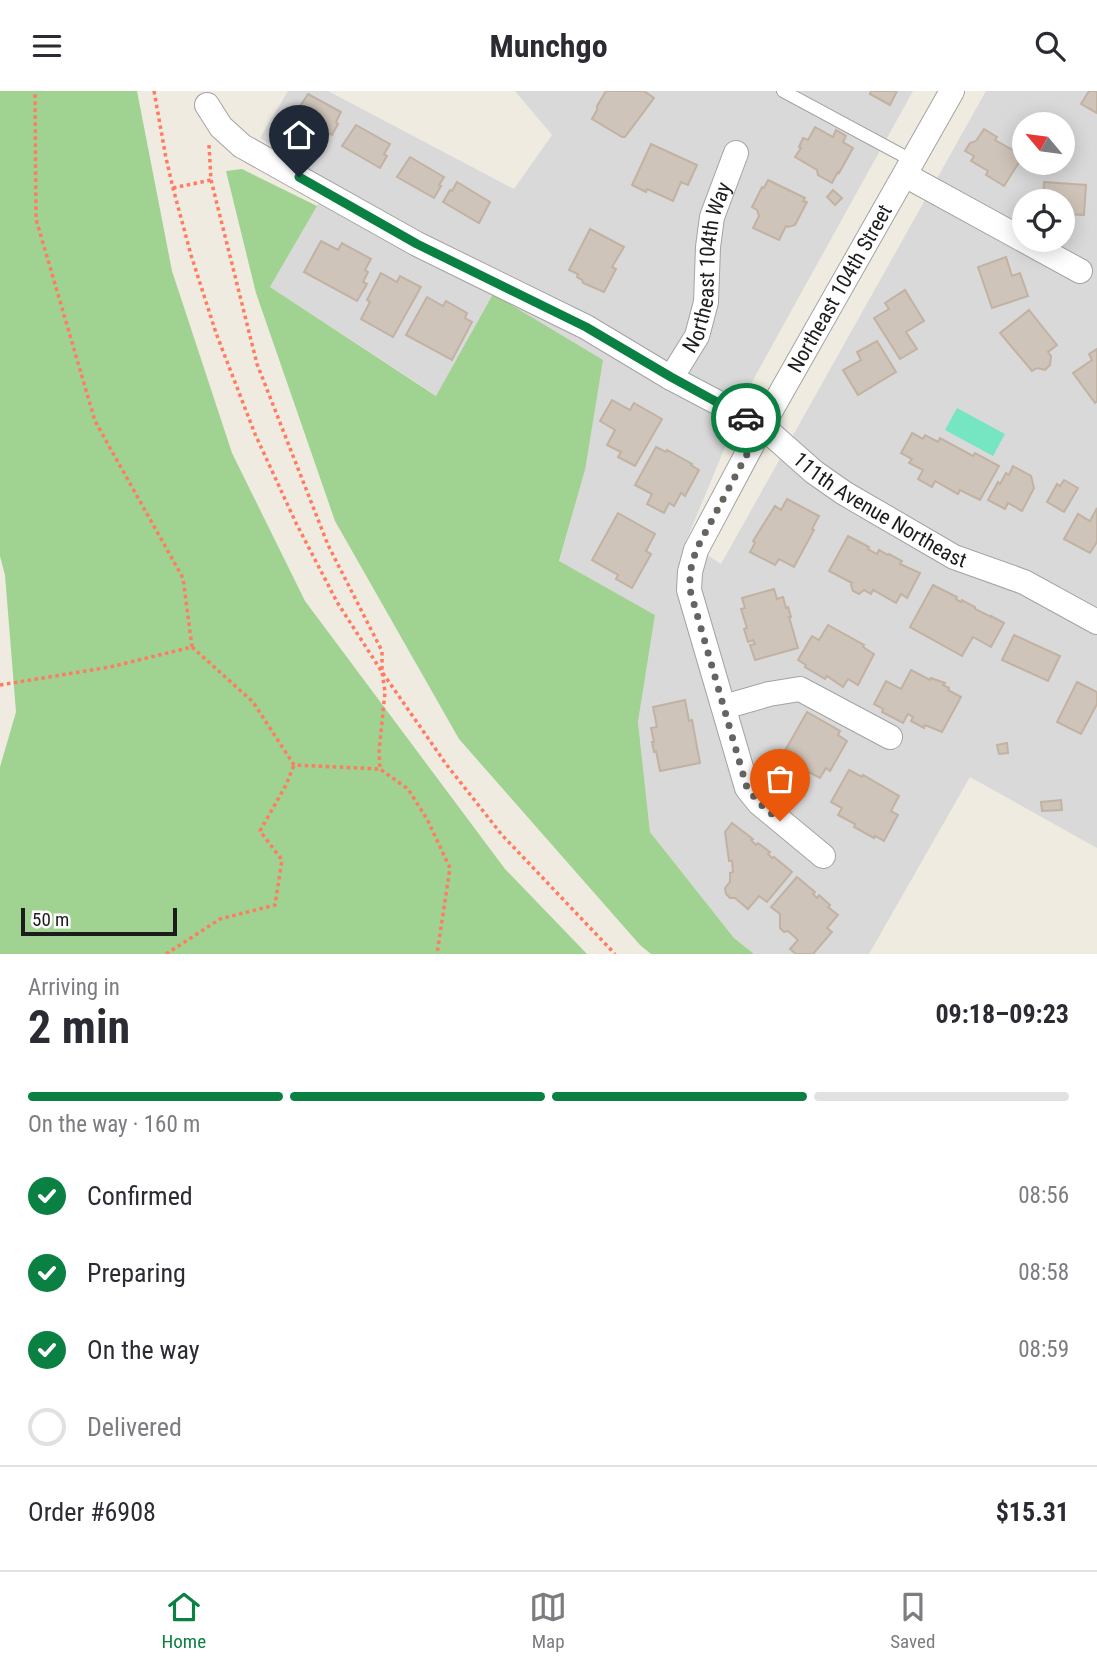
<!DOCTYPE html>
<meta charset="utf-8">
<style>
body{margin:0;font-family:"Roboto Condensed",sans-serif;background:#f7f7f7;color:#2b2b33;height:100vh;display:flex;flex-direction:column;font-size:26px;white-space:nowrap}
*{box-sizing:border-box;margin:0}
p{font-size:23px;color:#7c7c81}
.icon{flex:none;width:38px;height:38px;fill:none;stroke:currentColor;stroke-width:2;stroke-linecap:round;stroke-linejoin:round}
.map{position:relative;height:863px;overflow:hidden}
.drawer{display:flex;flex-direction:column;background:#fff;flex:1}
.drawer>*{flex:none}
.needle{width:46px;rotate:299deg}
.tools{position:absolute;left:1012px;top:21px;display:grid;gap:14px}
.tools a{display:grid;place-items:center;width:63px;height:63px;border-radius:50%;background:#fff;box-shadow:0 4px 18px #0003;font-size:35px}
.scale{position:absolute;left:21px;bottom:18px;width:156px;box-sizing:border-box;padding-left:7px;border:4px solid #1c1c1c;border-top:0;font-size:19px;line-height:24px;white-space:nowrap;color:#1c1c1c;-webkit-text-stroke:5px #fff;paint-order:stroke}
.pin{position:absolute;display:grid;place-items:center;width:60px;height:60px;color:#fff;margin:-72px -30px;border-radius:50% 50% 50% 0;rotate:-45deg;box-shadow:0 0 7px #0007}
.pin .icon{rotate:45deg}
.courier{position:absolute;display:grid;place-items:center;width:70px;height:70px;margin:-35px;border:5px solid #0b8043;border-radius:50%;background:#fff;color:#222;box-shadow:0 2px 9px #0007}
.headline em{font-style:normal;font-weight:700}
.headline div{display:flex;flex-direction:column-reverse}
.headline{display:flex;align-items:center;justify-content:space-between;height:119px;padding:0 28px}
h1{font-size:46px;font-weight:700;line-height:52px}
.bar{display:grid;grid-template-columns:repeat(4,1fr);gap:10px 7px;align-content:center;height:84px;padding:0 28px}
.bar i{height:9px;border-radius:5px;background:#e1e1e2}
.bar .current{background:#0b8043}
.bar p{grid-column:span 4}
.line{display:flex;align-items:center;gap:18px;padding:0 28px;border-top:2px solid #e1e1e2}
.line div{flex:1}
ol{padding:0 28px;list-style:none}
li{display:flex;align-items:center;gap:21px;height:77px}
li p{margin-inline-start:auto}
li .icon{padding:7px;border-radius:50%;background:#0b8043;color:#fff;stroke-width:4}
li:last-child{color:#7c7c81}
li i{width:38px;height:38px;border:4px solid #e1e1e2;border-radius:50%}
header{display:flex;justify-content:space-between;align-items:center;height:91px;padding:0 28px;background:#fff;font-size:32px;font-weight:700}
.tab-bar{display:flex;justify-content:space-around;align-items:center;height:98px;border-top:2px solid #e1e1e2;background:#fff;font-size:19px;color:#7c7c81}
.tab-bar a{display:grid;justify-items:center;gap:4px}
.tab-bar .current{color:#0b8043}
.map>svg:first-child{display:block}
.residential{fill:#dad9d9;fill-rule:evenodd}
.forest{fill:#a0d291}
.pitch{fill:#76e6c2}
.building{fill:#cfc4b9;stroke:#c1b2a2;stroke-width:2}
.lines{fill:none;stroke-linecap:round;stroke-linejoin:round}
.lane-casing{stroke:#a3a3a3;stroke-width:14}
.street-casing{stroke:#a3a3a3;stroke-width:26}
.path{stroke:#ff7c61;stroke-width:3.5;stroke-dasharray:3.5 3.5;stroke-linecap:butt}
.lane{stroke:#fff;stroke-width:12}
.street{stroke:#fff;stroke-width:24}
.done{stroke:#666461;stroke-width:7;stroke-dasharray:0 12.6}
.route{stroke:#0b8043;stroke-width:9}
.labels{text-anchor:middle;stroke-width:5;stroke-linejoin:round;paint-order:stroke}
.street-label{font-size:21px;fill:#1c1c1c;stroke:#fff}
</style>
<header><svg class="icon" aria-label="menu" viewBox="0 0 24 24"><path d="M4 6h16M4 12h16M4 18h16"/></svg>Munchgo<svg class="icon" aria-label="search" viewBox="0 0 24 24"><circle cx="10" cy="10" r="6"/><path d="M15 15l6 6"/></svg></header>
<div class="map">
<svg width="1097" height="863" viewBox="0 0 1097 863">
<rect width="100%" height="100%" fill="#efebe0"/>
<!-- residential -->
<path class="residential" d="M288 0H328L514 98 552 44 515 0H913L753 289 686 450 721 473 986 0H1097V757L970 686 869 863H754L734 847 650 741 638 631 655 524 559 471 585 379 493 203 437 305 270 196 329 94 260 47ZM1024 33H1062V72H1024ZM1024 110H1062V149H1024Z"/>
<!-- forest -->
<g class="forest">
<polygon points="0,0 137,0 172,180 232,362 305,510 505,778 587,863 0,863 0,676 16,621 5,484 0,465"/>
<polygon points="242,78 317,115 270,196 436,305 493,203 603,269 585,379 559,470 655,524 638,631 650,741 734,847 754,863 651,863 640,854 459,648 335,430 256,202 226,80"/>
</g>
<!-- pitch -->
<polygon class="pitch" points="957,317 1005,343 993,365 945,339"/>
<!-- building -->
<g class="building">
<polygon points="606,0 644,0 654,7 625,46 622,46 592,28 597,19 597,15"/>
<polygon points="871,0 897,0 890,14 870,3"/>
<polygon points="1089,0 1097,0 1097,22 1081,13"/>
<polygon points="308,3 341,21 336,31 338,33 332,44 295,23"/>
<polygon points="356,34 390,53 384,63 387,65 380,77 342,55"/>
<polygon points="815,36 833,46 836,39 846,45 843,51 853,57 839,82 838,81 832,92 818,84 817,79 795,66 801,57 799,56 803,47 808,49"/>
<polygon points="984,38 997,46 995,49 1023,65 1004,95 986,84 988,80 971,70 974,65 965,60 970,52 976,50"/>
<polygon points="651,53 697,74 688,94 681,91 673,110 647,98 646,101 632,94"/>
<polygon points="410,66 444,86 439,94 441,95 434,107 397,86"/>
<polygon points="768,89 805,107 803,110 807,111 795,134 788,136 786,135 779,149 753,137 759,125 757,119 752,116 762,96 764,97"/>
<polygon points="457,91 490,111 479,132 443,111 450,99 452,100"/>
<polygon points="1044,91 1086,94 1084,124 1062,123 1062,110 1043,110"/>
<polygon points="833,99 842,107 835,114 827,106"/>
<polygon points="590,138 624,156 612,176 616,178 604,201 583,192 582,189 577,186 578,183 569,179"/>
<polygon points="321,150 338,159 342,152 371,168 365,179 368,181 363,191 367,193 357,210 304,181"/>
<polygon points="1006,166 1012,185 1020,182 1028,205 992,217 978,176"/>
<polygon points="381,182 397,191 400,185 421,196 393,246 361,228 370,211 367,209"/>
<polygon points="905,199 924,230 906,241 917,258 900,268 874,227 889,218 885,212"/>
<polygon points="427,206 443,215 446,210 467,222 465,227 472,231 452,269 406,244"/>
<polygon points="1029,219 1057,254 1048,261 1051,265 1050,274 1045,279 1037,277 1032,280 1000,242"/>
<polygon points="877,250 896,281 858,304 843,279 861,269 857,261"/>
<polygon points="1097,258 1097,310 1095,312 1073,282 1092,269 1089,263"/>
<polygon points="612,309 630,319 634,312 662,328 635,375 618,366 621,361 607,354 615,339 600,330"/>
<polygon points="912,342 923,348 925,344 938,351 940,347 973,365 975,362 999,375 980,409 960,399 958,403 935,390 932,396 918,388 923,379 909,372 912,368 901,362"/>
<polygon points="656,356 666,361 667,359 692,373 691,374 699,379 685,405 681,402 674,415 669,412 664,422 647,413 652,403 635,394"/>
<polygon points="1013,375 1031,385 1034,397 1022,420 1008,412 1005,418 988,409 998,391 1000,393 1006,382 1009,384"/>
<polygon points="1064,389 1078,397 1064,421 1047,411 1057,393 1060,395"/>
<polygon points="787,408 819,425 812,438 814,439 794,476 779,468 775,474 750,461 755,452 753,450 775,415 781,419"/>
<polygon points="1097,417 1097,451 1090,462 1064,448 1078,423 1090,430"/>
<polygon points="618,422 655,443 646,460 651,463 632,497 616,488 618,484 592,469"/>
<polygon points="848,445 869,456 868,458 877,463 879,459 888,464 889,463 902,470 900,473 920,482 907,507 901,503 896,512 873,499 871,503 864,499 859,503 853,500 851,494 852,492 829,480"/>
<polygon points="933,494 957,506 956,508 961,511 962,509 975,516 975,518 991,526 991,525 1004,532 991,556 973,546 962,565 910,536"/>
<polygon points="774,498 777,508 783,506 786,517 788,516 791,526 789,526 798,557 755,569 750,554 755,553 753,549 748,551 744,538 747,537 741,518 745,517 742,507"/>
<polygon points="828,534 864,554 863,556 874,563 858,594 848,588 843,596 827,585 825,588 805,576 806,574 798,569 812,545 819,549"/>
<polygon points="1014,544 1060,565 1048,590 1002,569"/>
<polygon points="911,579 930,589 931,587 945,592 943,594 949,597 948,599 961,606 942,641 925,634 924,637 911,630 913,626 908,623 903,632 882,621 883,618 874,613 886,590 901,598"/>
<polygon points="1077,591 1097,601 1097,613 1081,643 1057,631"/>
<polygon points="685,609 689,630 692,629 700,672 660,680 656,660 654,661 652,651 654,651 651,637 657,636 653,616"/>
<polygon points="807,621 840,640 838,644 847,650 830,680 826,677 820,687 805,679 806,677 798,672 797,674 782,665"/>
<polygon points="1007,652 1008,662 999,663 997,654"/>
<polygon points="849,679 862,686 863,684 899,705 891,720 898,724 884,750 875,745 874,747 854,736 855,733 838,724 842,717 831,711"/>
<polygon points="1061,709 1062,719 1042,720 1041,711"/>
<polygon points="732,732 753,748 751,749 756,754 758,752 770,761 768,763 772,767 774,766 792,781 767,811 759,805 748,818 735,807 730,807 726,803 725,797 730,791 730,782 733,781 732,770 729,770 725,741"/>
<polygon points="797,786 815,801 813,803 817,807 819,804 830,814 828,816 838,824 827,837 832,841 813,863 796,863 790,858 798,849 788,840 784,841 780,837 780,823 771,816"/>
</g>
<g class="lines">
<!-- lane casing -->
<g class="lane-casing">
<polyline id="lane" points="783,0 913,70"/>
</g>
<!-- street casing -->
<g class="street-casing">
<g id="street">
<path id="s1" d="M207 14 221 36 242 55 417 153 586 236 671 287 762 335 814 381 844 402 954 466 1024 491 1097 531"/>
<polyline points="905,84 1080,180"/>
<path id="s2" d="M671 287 697 245 706 211 708 156 712 126 736 62"/>
<polyline points="724,616 769,603 800,598 890,646"/>
<path id="s3" d="M823 765 759 712 747 697 689 499 690 481 696 459 762 335 952 0"/>
</g>
</g>
<!-- path -->
<g class="path">
<polyline points="154,0 166,67 173,97 191,164 216,242 255,343 296,432 337,511 382,581 446,673 502,744 615,863"/>
<polyline points="209,54 211,89 257,273 328,454 382,560 382,581 385,601 379,661 380,678 408,698 427,728 450,777 437,863"/>
<polyline points="173,97 211,89"/>
<polyline points="192,556 253,611 294,674 380,678"/>
<polyline points="0,594 110,576 192,556 183,487 95,330 36,128 35,0"/>
<polyline points="166,863 220,828 275,814 282,769 260,740 286,694 294,674"/>
</g>
<!-- lane -->
<use href="#lane" class="lane"/>
<!-- street -->
<use href="#street" class="street"/>
</g>
<g class="lines">
<!-- done -->
<polyline class="done" points="746,327 762,335 696,459 690,481 690,499 747,697 759,712 780,730"/>
<!-- route -->
<polyline class="route" points="299,86 417,153 586,236 671,286 746,327"/>
</g>
<g class="labels">
<!-- street labels -->
<g class="street-label">
<text dy="7" stroke="none"><textPath href="#s2" startOffset="119">Northeast 104th Way</textPath></text>
<text dy="7" stroke="none"><textPath href="#s3" startOffset="648">Northeast 104th Street</textPath></text>
<text dy="7" stroke="none"><textPath href="#s1" startOffset="791">111th Avenue Northeast</textPath></text>
</g>
</g>
</svg>
<div class="tools">
<a><svg class="needle" viewBox="-14 -14 28 28"><path d="M0-13l5 13h-10z" fill="#e53935"/><path d="M0 13l5-13h-10z" fill="#7c7c81"/></svg></a>
<a><svg class="icon" aria-label="locate" viewBox="0 0 24 24"><circle cx="12" cy="12" r="6"/><path d="M12 2v4M12 18v4M2 12h4M18 12h4"/></svg></a>
</div>
<div class="scale">50 m</div>
<div class="pin" style="left:780px;top:730px;background:#ea580c"><svg class="icon" aria-label="bag" viewBox="0 0 24 24"><path d="M5 8h14l-1 12H6zM9 8a3 3 0 0 1 6 0"/></svg></div>
<div class="pin" style="left:299px;top:86px;background:#1f2937"><svg class="icon" aria-label="home" viewBox="0 0 24 24"><path d="M3 11l9-7 9 7M6 9v11h12V9"/></svg></div>
<div class="courier" style="left:746px;top:327px"><svg class="icon" aria-label="car" viewBox="0 0 24 24"><path d="M5 17H2v-5l4-1 3-4h7l3 4 3 1v5h-3M9 17h6M6 11h13"/><circle cx="7" cy="17" r="2"/><circle cx="17" cy="17" r="2"/></svg></div>
</div>
<section class="drawer">
<div class="headline"><div><h1>2 min</h1><p>Arriving in</p></div><em>09:18–09:23</em></div>
<div class="bar"><i class="current"></i><i class="current"></i><i class="current"></i><i></i><p>On the way · 160 m</p></div>
<ol>
<li><svg class="icon" aria-label="check" viewBox="0 0 24 24"><path d="M5 12l5 5 9-10"/></svg>Confirmed<p>08:56</p></li>
<li><svg class="icon" aria-label="check" viewBox="0 0 24 24"><path d="M5 12l5 5 9-10"/></svg>Preparing<p>08:58</p></li>
<li><svg class="icon" aria-label="check" viewBox="0 0 24 24"><path d="M5 12l5 5 9-10"/></svg>On the way<p>08:59</p></li>
<li><i></i>Delivered</li>
</ol>
<div class="line" style="height:91px"><div>Order #6908</div><b>$15.31</b></div>
</section>
<nav class="tab-bar">
<a class="current"><svg class="icon" aria-label="home" viewBox="0 0 24 24"><path d="M3 11l9-7 9 7M6 9v11h12V9"/></svg>Home</a>
<a><svg class="icon" aria-label="map" viewBox="0 0 24 24"><path d="M3 6l6-2 6 2 6-2v14l-6 2-6-2-6 2zM9 4v14M15 6v14"/></svg>Map</a>
<a><svg class="icon" aria-label="saved" viewBox="0 0 24 24"><path d="M7 4h10v16l-5-4-5 4z"/></svg>Saved</a>
</nav>
